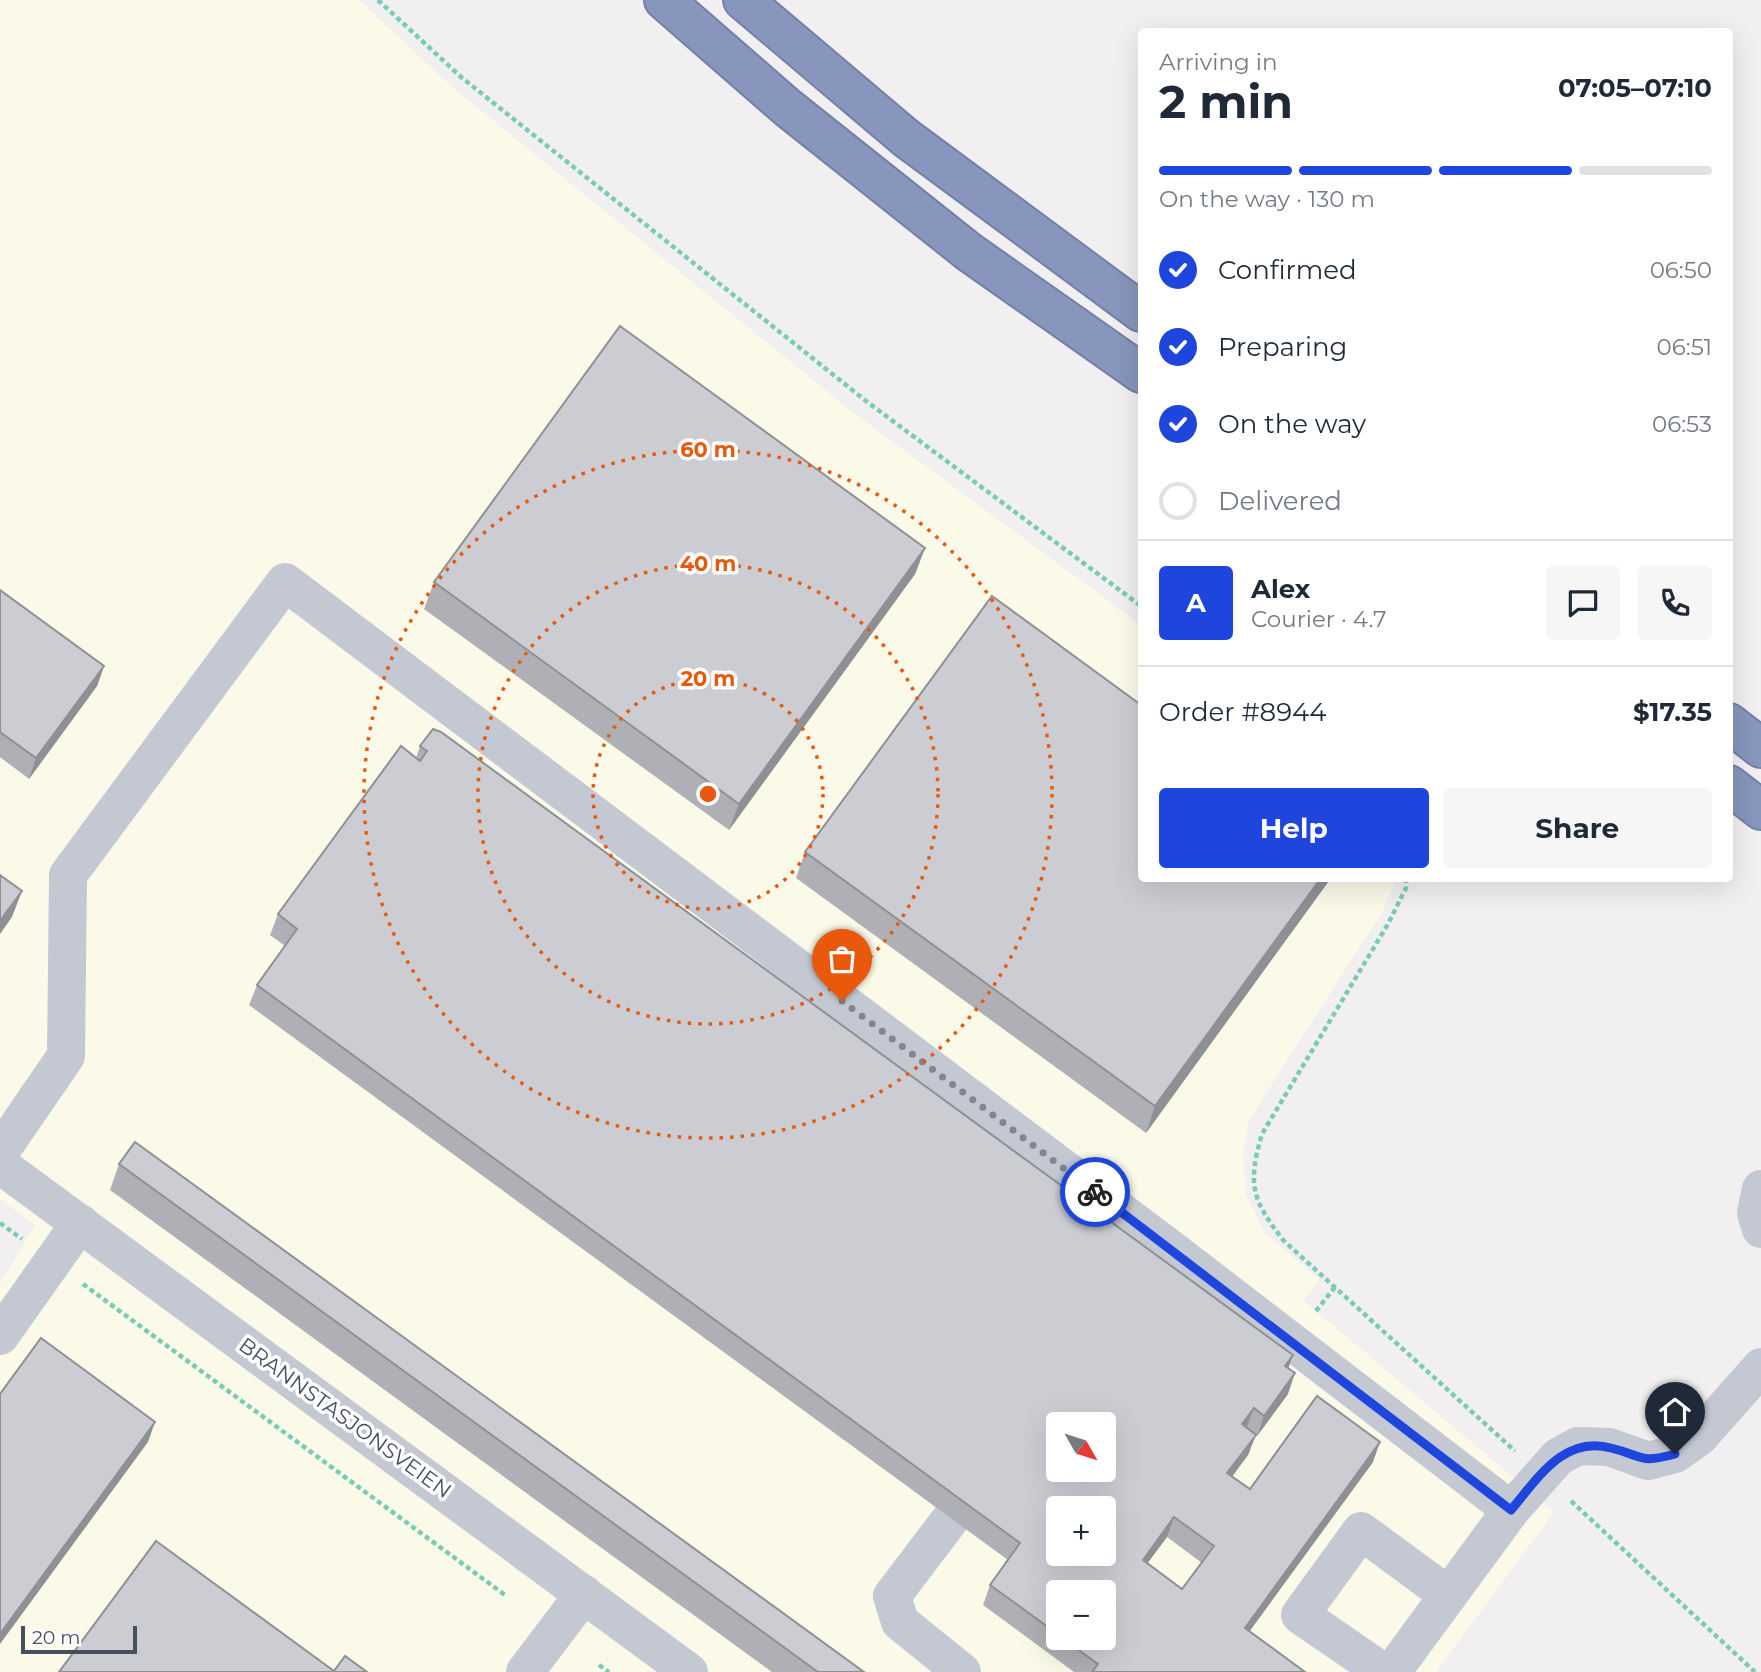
<!DOCTYPE html>
<meta charset="utf-8">
<style>
body{margin:0;font-family:Montserrat,sans-serif;background:#f6f6f7;color:#1f2937;height:100vh;display:flex;flex-direction:column;font-size:26px;white-space:nowrap}
*{box-sizing:border-box;margin:0}
p{font-size:23px;color:#747a83}
.icon{flex:none;width:38px;height:38px;fill:none;stroke:currentColor;stroke-width:2;stroke-linecap:round;stroke-linejoin:round}
.map{position:relative;flex:1;overflow:hidden}
.panel{position:absolute;left:1138px;top:28px;width:595px;height:854px;display:flex;flex-direction:column;background:#fff;border-radius:7px;box-shadow:0 7px 28px #0002}
.panel>*{flex:none}
.needle{width:46px;rotate:129deg}
.fabs{position:absolute;left:1046px;top:1412px;display:grid;gap:14px}
.fabs a{display:grid;place-items:center;width:70px;height:70px;border-radius:7px;background:#fff;box-shadow:0 7px 28px #0002;font-size:35px}
.scale{position:absolute;left:21px;bottom:18px;width:116px;box-sizing:border-box;padding-left:7px;border:4px solid #474e5c;border-top:0;font-size:19px;line-height:24px;white-space:nowrap;color:#474e5c;-webkit-text-stroke:5px #fff;paint-order:stroke}
.pin{position:absolute;display:grid;place-items:center;width:60px;height:60px;color:#fff;margin:-72px -30px;border-radius:50% 50% 50% 0;rotate:-45deg;box-shadow:0 0 7px #0007}
.pin .icon{rotate:45deg}
.courier{position:absolute;display:grid;place-items:center;width:70px;height:70px;margin:-35px;border:5px solid #1e46dc;border-radius:50%;background:#fff;color:#222;box-shadow:0 2px 9px #0007}
.head em{font-style:normal;font-weight:700}
.head div{display:flex;flex-direction:column-reverse}
.head{display:flex;align-items:center;justify-content:space-between;height:119px;padding:0 21px}
h1{font-size:46px;font-weight:700;line-height:52px}
.bar{display:grid;grid-template-columns:repeat(4,1fr);gap:10px 7px;align-content:center;height:84px;padding:0 21px}
.bar i{height:9px;border-radius:5px;background:#e0e1e3}
.bar .current{background:#1e46dc}
.bar p{grid-column:span 4}
.line{display:flex;align-items:center;gap:18px;padding:0 21px;border-top:2px solid #e0e1e3}
.line div{flex:1}
.round{display:grid;place-items:center;flex:none;width:74px;height:74px;border-radius:7px;background:#f6f6f7}
ol{padding:0 21px;list-style:none}
li{display:flex;align-items:center;gap:21px;height:77px}
li p{margin-inline-start:auto}
li .icon{padding:7px;border-radius:50%;background:#1e46dc;color:#fff;stroke-width:4}
li:last-child{color:#747a83}
li i{width:38px;height:38px;border:4px solid #e0e1e3;border-radius:50%}
.primary-button{display:flex;gap:14px;margin-top:auto;padding:14px 21px}
.primary-button a{flex:1;height:80px;border-radius:7px;background:#1e46dc;color:#fff;font-size:28px;font-weight:700;line-height:80px;text-align:center}
.primary-button a+a{background:#f6f6f7;color:#1f2937}
.map>svg:first-child{display:block}
.commercial{fill:#fbfae9;fill-rule:evenodd}
.lines{fill:none;stroke-linecap:round;stroke-linejoin:round}
.highway-casing{stroke:#7380a8;stroke-width:42}
.path{stroke:#78cbb5;stroke-width:4.5;stroke-dasharray:5 3.5;stroke-linecap:butt}
.minor{stroke:#c3c8d3;stroke-width:38}
.highway{stroke:#8895bc;stroke-width:38}
.wall{fill:#afb0b5;fill-rule:evenodd}
.shaded-wall{fill:#8f9094}
.building{fill:#cccdd3;stroke:#8f9094;stroke-width:2;fill-rule:evenodd}
.done{stroke:#82868f;stroke-width:7;stroke-dasharray:0 12.6}
.route{stroke:#1e46dc;stroke-width:9}
.ring{fill:none;stroke:#e8590c;stroke-width:3.5;stroke-dasharray:3.5 7}
.labels{text-anchor:middle;stroke-width:7;stroke-linejoin:round;paint-order:stroke}
.street-label{font-size:21px;fill:#474e5c;stroke:#fff}
.centre{fill:#e8590c;stroke:#fff;stroke-width:3.5}
.ring-label{font-size:21px;text-anchor:middle;font-weight:bold;fill:#e8590c;stroke:#fff;stroke-width:7;stroke-linejoin:round;paint-order:stroke}
</style>
<div class="map">
<svg width="1761" height="1672" viewBox="0 0 1761 1672">
<rect width="100%" height="100%" fill="#f1efef"/>
<!-- commercial -->
<path class="commercial" d="M0 0H359L452 87 855 414 1141 625V878L1396 879 1382 912 1249 1120 1243 1157 1246 1195 1266 1234 1320 1280 1303 1300 1554 1512 1436 1672H0V1284L35 1225 0 1199ZM1059 1424H1104V1470H1059ZM1059 1508H1104V1554H1059ZM1059 1592H1104V1638H1059Z"/>
<g class="lines">
<!-- highway casing -->
<g class="highway-casing">
<g id="highway">
<polyline points="664,0 788,108 969,252 1141,373"/>
<polyline points="743,0 906,138 1141,312"/>
<polyline points="1729,723 1761,748"/>
<polyline points="1729,785 1761,810"/>
</g>
</g>
<!-- path -->
<g class="path">
<polyline points="378,0 461,77 866,401 1141,606"/>
<path d="M1406 878V888L1388 924 1262 1134C1247 1185 1252 1200 1284 1241L1515 1451"/>
<polyline points="0,1223 22,1239"/>
<polyline points="83,1284 505,1595"/>
<polyline points="1316,1311 1335,1287"/>
<polyline points="1571,1501 1755,1672"/>
<polyline points="599,1665 609,1672"/>
</g>
<!-- minor -->
<g class="minor">
<polyline points="0,1152 66,1056 68,875 285,582 1176,1253"/>
<polyline points="0,1165 689,1672"/>
<polyline points="1761,1189 1756,1213 1761,1229"/>
<polyline points="1155,1260 1161,1251 1176,1253 1511,1510"/>
<polyline points="0,1336 80,1223"/>
<polyline points="952,1517 892,1596 900,1622 962,1672"/>
<polyline points="525,1672 584,1594"/>
<polyline points="1383,1672 1300,1615 1361,1531 1448,1595"/>
<polyline points="1392,1672 1511,1510 1558,1457 1578,1446 1609,1447 1648,1461 1675,1454 1699,1437 1761,1367"/>
</g>
<!-- highway -->
<use href="#highway" class="highway"/>
</g>
<!-- wall -->
<g class="wall">
<polygon points="925,548 915,574 729,830 424,609 434,582"/>
<polygon points="0,590 104,666 97,686 29,779 0,757"/>
<path d="M420 746 1288 1368V1394L1257 1436 1255 1435 1248 1455 1232 1476 1250 1489 1373 1462 1250 1631 1305 1672H1074L983 1605 990 1585 1008 1560 249 1005 257 985 285 946 270 935 278 914 416 758ZM1167 1537 1202 1563 1182 1589 1147 1563ZM1059 1592 1104 1638H1059Z"/>
<polygon points="805,852 1141,878 1331,878 1146,1133 796,878"/>
<polygon points="119,1164 864,1672 772,1672 110,1190"/>
</g>
<!-- shaded-wall -->
<g class="shaded-wall">
<polygon points="925,548 915,574 729,830 739,804"/>
<polygon points="104,666 97,686 29,779 36,758"/>
<polygon points="1321,878 1331,878 1146,1133 1155,1106"/>
<polygon points="22,891 12,917 0,934 0,921"/>
<polygon points="1293,1355 1286,1375 1285,1366"/>
<polygon points="1295,1373 1288,1394 1257,1436 1264,1416"/>
<polygon points="1254,1408 1246,1429 1242,1424"/>
<polygon points="155,1422 148,1442 0,1644 0,1634"/>
<polygon points="1256,1435 1248,1455 1220,1493 1227,1473"/>
<polygon points="1380,1442 1373,1462 1237,1648 1245,1628"/>
<polygon points="1174,1517 1167,1537 1135,1580 1143,1560"/>
</g>
<!-- building -->
<g class="building">
<polygon points="620,326 925,548 739,804 434,582"/>
<polygon points="0,590 104,666 36,758 0,732"/>
<polygon points="992,596 1141,705 1141,878 1321,878 1155,1106 805,852"/>
<path d="M433 729 441 732 1293 1355 1285 1366 1295 1373 1264 1416 1254 1408 1242 1424 1256 1435 1227 1473 1250 1489 1317 1396 1380 1442 1245 1628 1305 1672H1092L1098 1664 1062 1638H1104V1592H1059V1635L990 1585 1020 1543 257 985 297 929 278 914 401 746 420 761 427 751 420 746ZM1059 1424H1104V1470H1059ZM1059 1508H1104V1554H1059ZM1174 1517 1214 1546 1182 1589 1143 1560Z"/>
<polygon points="0,875 22,891 0,921"/>
<polygon points="135,1142 864,1672 818,1672 119,1164"/>
<polygon points="41,1338 155,1422 0,1634 0,1394"/>
<polygon points="156,1541 334,1671 345,1656 367,1672 59,1672"/>
</g>
<g class="lines">
<!-- done -->
<polyline class="done" points="842,1001 1095,1192"/>
<!-- route -->
<path class="route" d="M1095 1192 1511 1510C1538 1478 1564 1435 1611 1448 1644 1456 1639 1464 1675 1454"/>
</g>
<!-- distance rings -->
<g class="ring">
<circle cx="708" cy="794" r="115"/>
<circle cx="708" cy="794" r="230"/>
<circle cx="708" cy="794" r="344"/>
</g>
<g class="labels">
<!-- street labels -->
<g class="street-label">
<text transform="translate(345 1418) rotate(36)" y="7">BRANNSTASJONSVEIEN</text>
</g>
</g>
<circle cx="708" cy="794" r="10" class="centre"/>
<g class="ring-label">
<text x="708" y="457">60 m</text>
<text x="708" y="571">40 m</text>
<text x="708" y="686">20 m</text>
</g>
</svg>
<div class="fabs">
<a><svg class="needle" viewBox="-14 -14 28 28"><path d="M0-13l5 13h-10z" fill="#e53935"/><path d="M0 13l5-13h-10z" fill="#747a83"/></svg></a>
<a>+</a>
<a>−</a>
</div>
<div class="scale">20 m</div>
<div class="pin" style="left:842px;top:1001px;background:#ea580c"><svg class="icon" aria-label="bag" viewBox="0 0 24 24"><path d="M5 8h14l-1 12H6zM9 8a3 3 0 0 1 6 0"/></svg></div>
<div class="pin" style="left:1675px;top:1454px;background:#1f2937"><svg class="icon" aria-label="home" viewBox="0 0 24 24"><path d="M3 11l9-7 9 7M6 9v11h12V9"/></svg></div>
<div class="courier" style="left:1095px;top:1192px"><svg class="icon" aria-label="bike" viewBox="0 0 24 24"><circle cx="6" cy="16" r="4"/><circle cx="18" cy="16" r="4"/><path d="M6 16l4-8h5l3 8M10 8l3 8H6M13 5h3"/></svg></div>
<section class="panel">
<div class="head"><div><h1>2 min</h1><p>Arriving in</p></div><em>07:05–07:10</em></div>
<div class="bar"><i class="current"></i><i class="current"></i><i class="current"></i><i></i><p>On the way · 130 m</p></div>
<ol>
<li><svg class="icon" aria-label="check" viewBox="0 0 24 24"><path d="M5 12l5 5 9-10"/></svg>Confirmed<p>06:50</p></li>
<li><svg class="icon" aria-label="check" viewBox="0 0 24 24"><path d="M5 12l5 5 9-10"/></svg>Preparing<p>06:51</p></li>
<li><svg class="icon" aria-label="check" viewBox="0 0 24 24"><path d="M5 12l5 5 9-10"/></svg>On the way<p>06:53</p></li>
<li><i></i>Delivered</li>
</ol>
<div class="line" style="height:126px"><b class="round" style="background:#1e46dc;color:#fff">A</b><div><b>Alex</b><p>Courier · 4.7</p></div><a class="round"><svg class="icon" aria-label="chat" viewBox="0 0 24 24"><path d="M4 5h16v11H9l-5 4z"/></svg></a><a class="round"><svg class="icon" aria-label="phone" viewBox="0 0 24 24"><path d="M5 4h4l2 5-3 2q2 4 5 5l2-3 5 2v4C11 20 4 13 5 4z"/></svg></a></div>
<div class="line" style="height:91px"><div>Order #8944</div><b>$17.35</b></div>
<div class="primary-button"><a>Help</a><a>Share</a></div>
</section>
</div>
